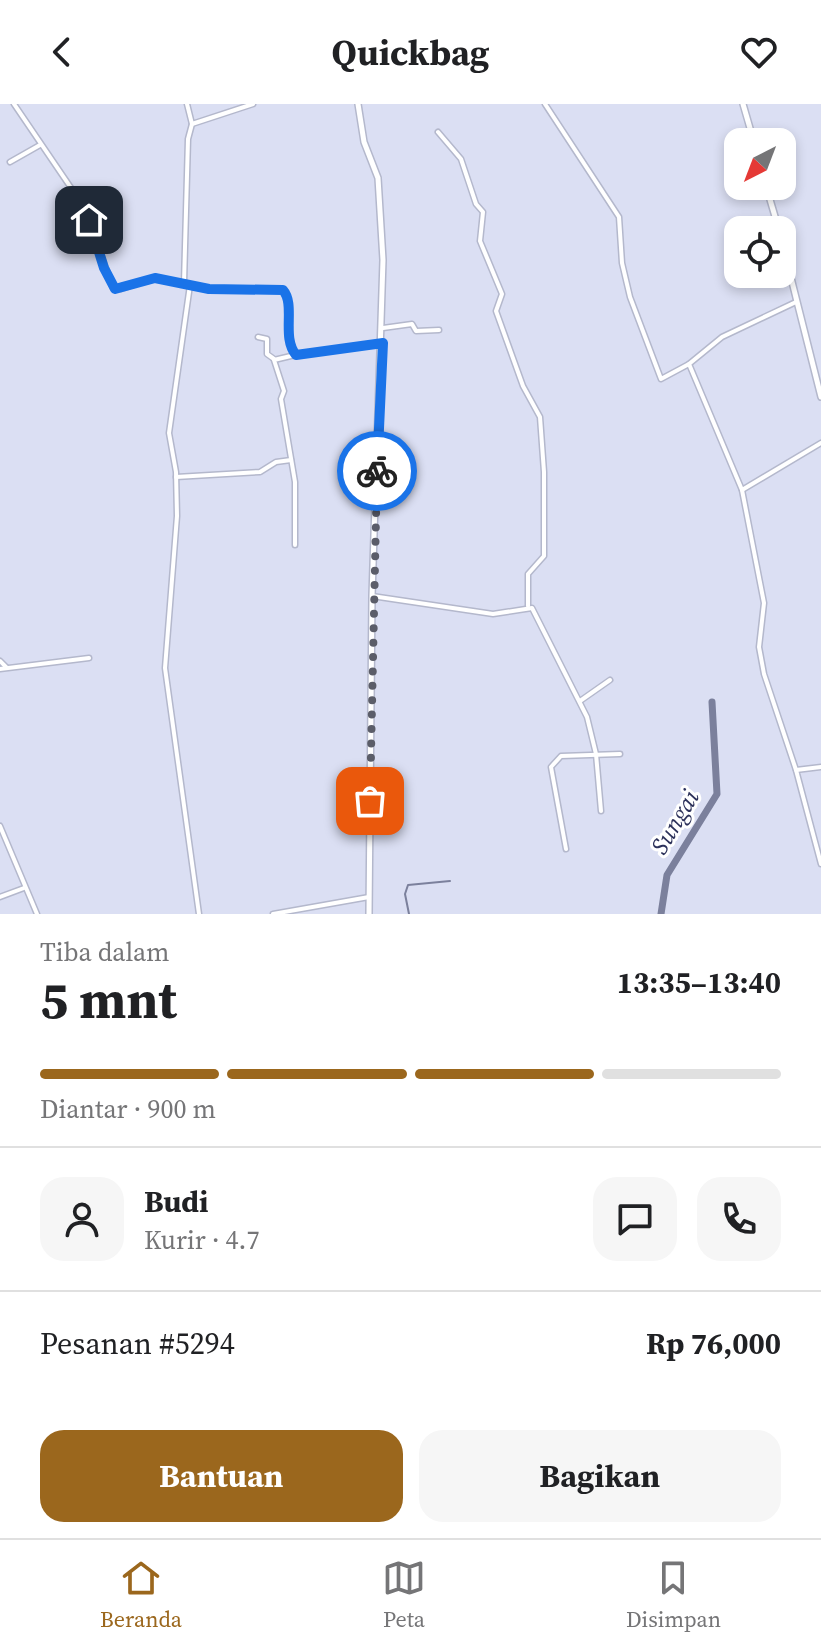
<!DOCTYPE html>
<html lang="id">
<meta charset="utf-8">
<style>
body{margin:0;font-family:"Source Serif 4",serif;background:#f6f6f6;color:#202124;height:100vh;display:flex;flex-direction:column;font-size:30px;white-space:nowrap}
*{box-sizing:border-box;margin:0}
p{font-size:26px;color:#757577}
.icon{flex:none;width:44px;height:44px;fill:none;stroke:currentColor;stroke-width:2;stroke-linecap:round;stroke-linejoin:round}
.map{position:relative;height:810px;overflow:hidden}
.drawer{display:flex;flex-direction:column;background:#fff;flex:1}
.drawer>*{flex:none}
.needle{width:52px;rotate:222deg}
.buttons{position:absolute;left:724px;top:24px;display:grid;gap:16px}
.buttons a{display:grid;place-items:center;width:72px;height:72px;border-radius:16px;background:#fff;box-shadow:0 4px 12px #0003;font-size:40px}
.pin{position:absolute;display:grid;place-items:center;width:68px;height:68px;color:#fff;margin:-34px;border-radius:16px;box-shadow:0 4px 12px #0006}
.courier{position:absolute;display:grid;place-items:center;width:80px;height:80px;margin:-40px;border:6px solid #1a73e8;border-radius:50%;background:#fff;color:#222;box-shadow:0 2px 10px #0007}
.headline em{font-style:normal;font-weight:700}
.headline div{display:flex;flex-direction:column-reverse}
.headline{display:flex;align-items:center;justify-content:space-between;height:136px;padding:0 40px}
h1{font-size:52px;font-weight:700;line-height:60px}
.bar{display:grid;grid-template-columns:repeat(4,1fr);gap:12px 8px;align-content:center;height:96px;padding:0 40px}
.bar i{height:10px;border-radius:6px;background:#e0e0e0}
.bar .on{background:#9b671d}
.bar p{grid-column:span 4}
.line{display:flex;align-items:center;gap:20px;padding:0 40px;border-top:2px solid #e0e0e0}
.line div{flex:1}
.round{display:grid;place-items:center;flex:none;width:84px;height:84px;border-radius:24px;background:#f6f6f6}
.button{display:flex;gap:16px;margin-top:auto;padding:16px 40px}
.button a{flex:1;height:92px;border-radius:24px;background:#9b671d;color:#fff;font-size:32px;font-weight:700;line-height:92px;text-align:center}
.button a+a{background:#f6f6f6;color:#202124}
header{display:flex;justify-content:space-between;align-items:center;height:104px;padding:0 40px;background:#fff;font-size:36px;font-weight:700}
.dock{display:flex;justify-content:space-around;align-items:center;height:112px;border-top:2px solid #e0e0e0;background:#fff;font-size:22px;color:#757577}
.dock a{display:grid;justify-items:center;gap:4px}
.dock .on{color:#9b671d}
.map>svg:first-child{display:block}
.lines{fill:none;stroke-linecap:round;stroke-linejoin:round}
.stream{stroke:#7b809c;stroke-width:2}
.river{stroke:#7b809c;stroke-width:7}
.minor-casing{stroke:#b4b8cc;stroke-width:7}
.tertiary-casing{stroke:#b4b8cc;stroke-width:8}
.minor{stroke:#fff;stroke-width:4}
.tertiary{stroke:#fff;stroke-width:5}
.done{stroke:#5b5d69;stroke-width:8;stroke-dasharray:0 14.4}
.route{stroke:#1a73e8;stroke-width:10}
.labels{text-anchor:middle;stroke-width:6;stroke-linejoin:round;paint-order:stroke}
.water-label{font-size:24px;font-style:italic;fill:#2c315a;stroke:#fff}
</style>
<header><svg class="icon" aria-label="back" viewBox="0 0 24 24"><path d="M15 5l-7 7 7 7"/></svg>Quickbag<svg class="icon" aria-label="heart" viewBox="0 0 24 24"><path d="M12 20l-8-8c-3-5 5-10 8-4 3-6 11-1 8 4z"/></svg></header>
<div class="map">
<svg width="821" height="810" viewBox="0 0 821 810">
<rect width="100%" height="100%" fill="#dbdff3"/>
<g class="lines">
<!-- stream -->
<polyline class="stream" points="409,810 405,790 408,781 450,777"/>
<!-- river -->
<polyline class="river" points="661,810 667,771 717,690 712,598"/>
<!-- minor casing -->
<g class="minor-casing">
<g id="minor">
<polyline points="14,0 84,103 113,184 121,185 155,174 209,185 283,186 287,191 289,237 296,251 380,239"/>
<polyline points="187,0 192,20"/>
<polyline points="545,0 619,113 622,159 630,193 661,275 689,260"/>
<polyline points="438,28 461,55 476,100 483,108 480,137 502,190 496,207 523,282 540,313 544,368 544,452 528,470 528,502"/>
<polyline points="10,58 40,41"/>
<polyline points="184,179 188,35 192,20 253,0"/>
<polyline points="190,181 169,329 176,368 177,412 165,564 199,810"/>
<polyline points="796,198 722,233 689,260 742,386 821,339"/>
<polyline points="383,224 412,220 416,227 439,226"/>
<polyline points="258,233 267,235 267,250 274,255"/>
<polyline points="176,373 260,368 276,358 291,356"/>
<polyline points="742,386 764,499 759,543 764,570 796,666"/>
<polyline points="295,441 295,378 281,295 284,287 274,256 295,251"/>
<polyline points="372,492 493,510 532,504 587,613 596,650 601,707"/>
<polyline points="0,557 6,563"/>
<polyline points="0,565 89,554"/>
<polyline points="580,597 610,576"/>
<polyline points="821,663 796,666 821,760"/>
<polyline points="0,722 37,810"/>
<polyline points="566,745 551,663 561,652 620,650"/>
<polyline points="0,793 24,784"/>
<polyline points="273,810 369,793"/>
</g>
</g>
<!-- tertiary casing -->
<g class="tertiary-casing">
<g id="tertiary">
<polyline points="358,0 364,38 378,74 383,156 372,492 369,810"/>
<polyline points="743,0 754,38"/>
<polyline points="766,82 779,126"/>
<polyline points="782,138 821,293"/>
</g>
</g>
<!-- minor -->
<use href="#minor" class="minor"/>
<!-- tertiary -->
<use href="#tertiary" class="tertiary"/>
</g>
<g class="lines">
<!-- done -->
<polyline class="done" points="370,697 377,367"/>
<!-- route -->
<path class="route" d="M89 116 104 164 115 185 155 174 209 185 283 186C296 201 281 233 296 251L383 239 377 367"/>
</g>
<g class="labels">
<!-- water labels -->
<g class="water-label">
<text transform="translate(675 718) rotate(-59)" y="8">Sungai</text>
</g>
</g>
</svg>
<div class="buttons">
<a><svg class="needle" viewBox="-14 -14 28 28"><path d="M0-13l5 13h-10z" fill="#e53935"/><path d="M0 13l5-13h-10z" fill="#757577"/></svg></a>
<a><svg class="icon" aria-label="locate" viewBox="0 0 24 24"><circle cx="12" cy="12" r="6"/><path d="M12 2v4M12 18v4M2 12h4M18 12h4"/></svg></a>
</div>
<div class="pin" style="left:370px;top:697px;background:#ea580c"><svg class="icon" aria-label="bag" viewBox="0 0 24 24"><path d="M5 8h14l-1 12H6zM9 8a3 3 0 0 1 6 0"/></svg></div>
<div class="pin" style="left:89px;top:116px;background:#1f2937"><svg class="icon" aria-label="home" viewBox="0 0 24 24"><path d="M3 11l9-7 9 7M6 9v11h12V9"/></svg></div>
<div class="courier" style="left:377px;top:367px"><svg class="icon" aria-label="bike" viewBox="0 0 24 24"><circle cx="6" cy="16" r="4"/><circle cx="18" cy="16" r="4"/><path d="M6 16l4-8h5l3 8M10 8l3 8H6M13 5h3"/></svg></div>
</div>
<section class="drawer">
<div class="headline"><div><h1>5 mnt</h1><p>Tiba dalam</p></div><em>13:35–13:40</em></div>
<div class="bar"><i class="on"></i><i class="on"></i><i class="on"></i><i></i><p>Diantar · 900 m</p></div>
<div class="line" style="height:144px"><a class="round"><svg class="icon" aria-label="person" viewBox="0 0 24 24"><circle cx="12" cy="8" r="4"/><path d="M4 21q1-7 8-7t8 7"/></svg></a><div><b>Budi</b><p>Kurir · 4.7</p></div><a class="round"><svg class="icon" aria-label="chat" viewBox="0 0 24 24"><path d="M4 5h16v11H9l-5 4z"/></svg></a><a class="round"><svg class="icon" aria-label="phone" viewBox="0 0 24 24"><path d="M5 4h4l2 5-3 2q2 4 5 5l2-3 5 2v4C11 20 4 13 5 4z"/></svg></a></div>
<div class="line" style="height:104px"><div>Pesanan #5294</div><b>Rp 76,000</b></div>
<div class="button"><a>Bantuan</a><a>Bagikan</a></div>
</section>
<nav class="dock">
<a class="on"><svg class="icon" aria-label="home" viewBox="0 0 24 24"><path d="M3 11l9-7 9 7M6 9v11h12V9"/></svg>Beranda</a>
<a><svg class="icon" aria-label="map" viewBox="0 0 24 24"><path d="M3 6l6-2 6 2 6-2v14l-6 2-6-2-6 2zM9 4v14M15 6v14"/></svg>Peta</a>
<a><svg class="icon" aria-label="saved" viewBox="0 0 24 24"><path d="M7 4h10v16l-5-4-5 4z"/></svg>Disimpan</a>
</nav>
